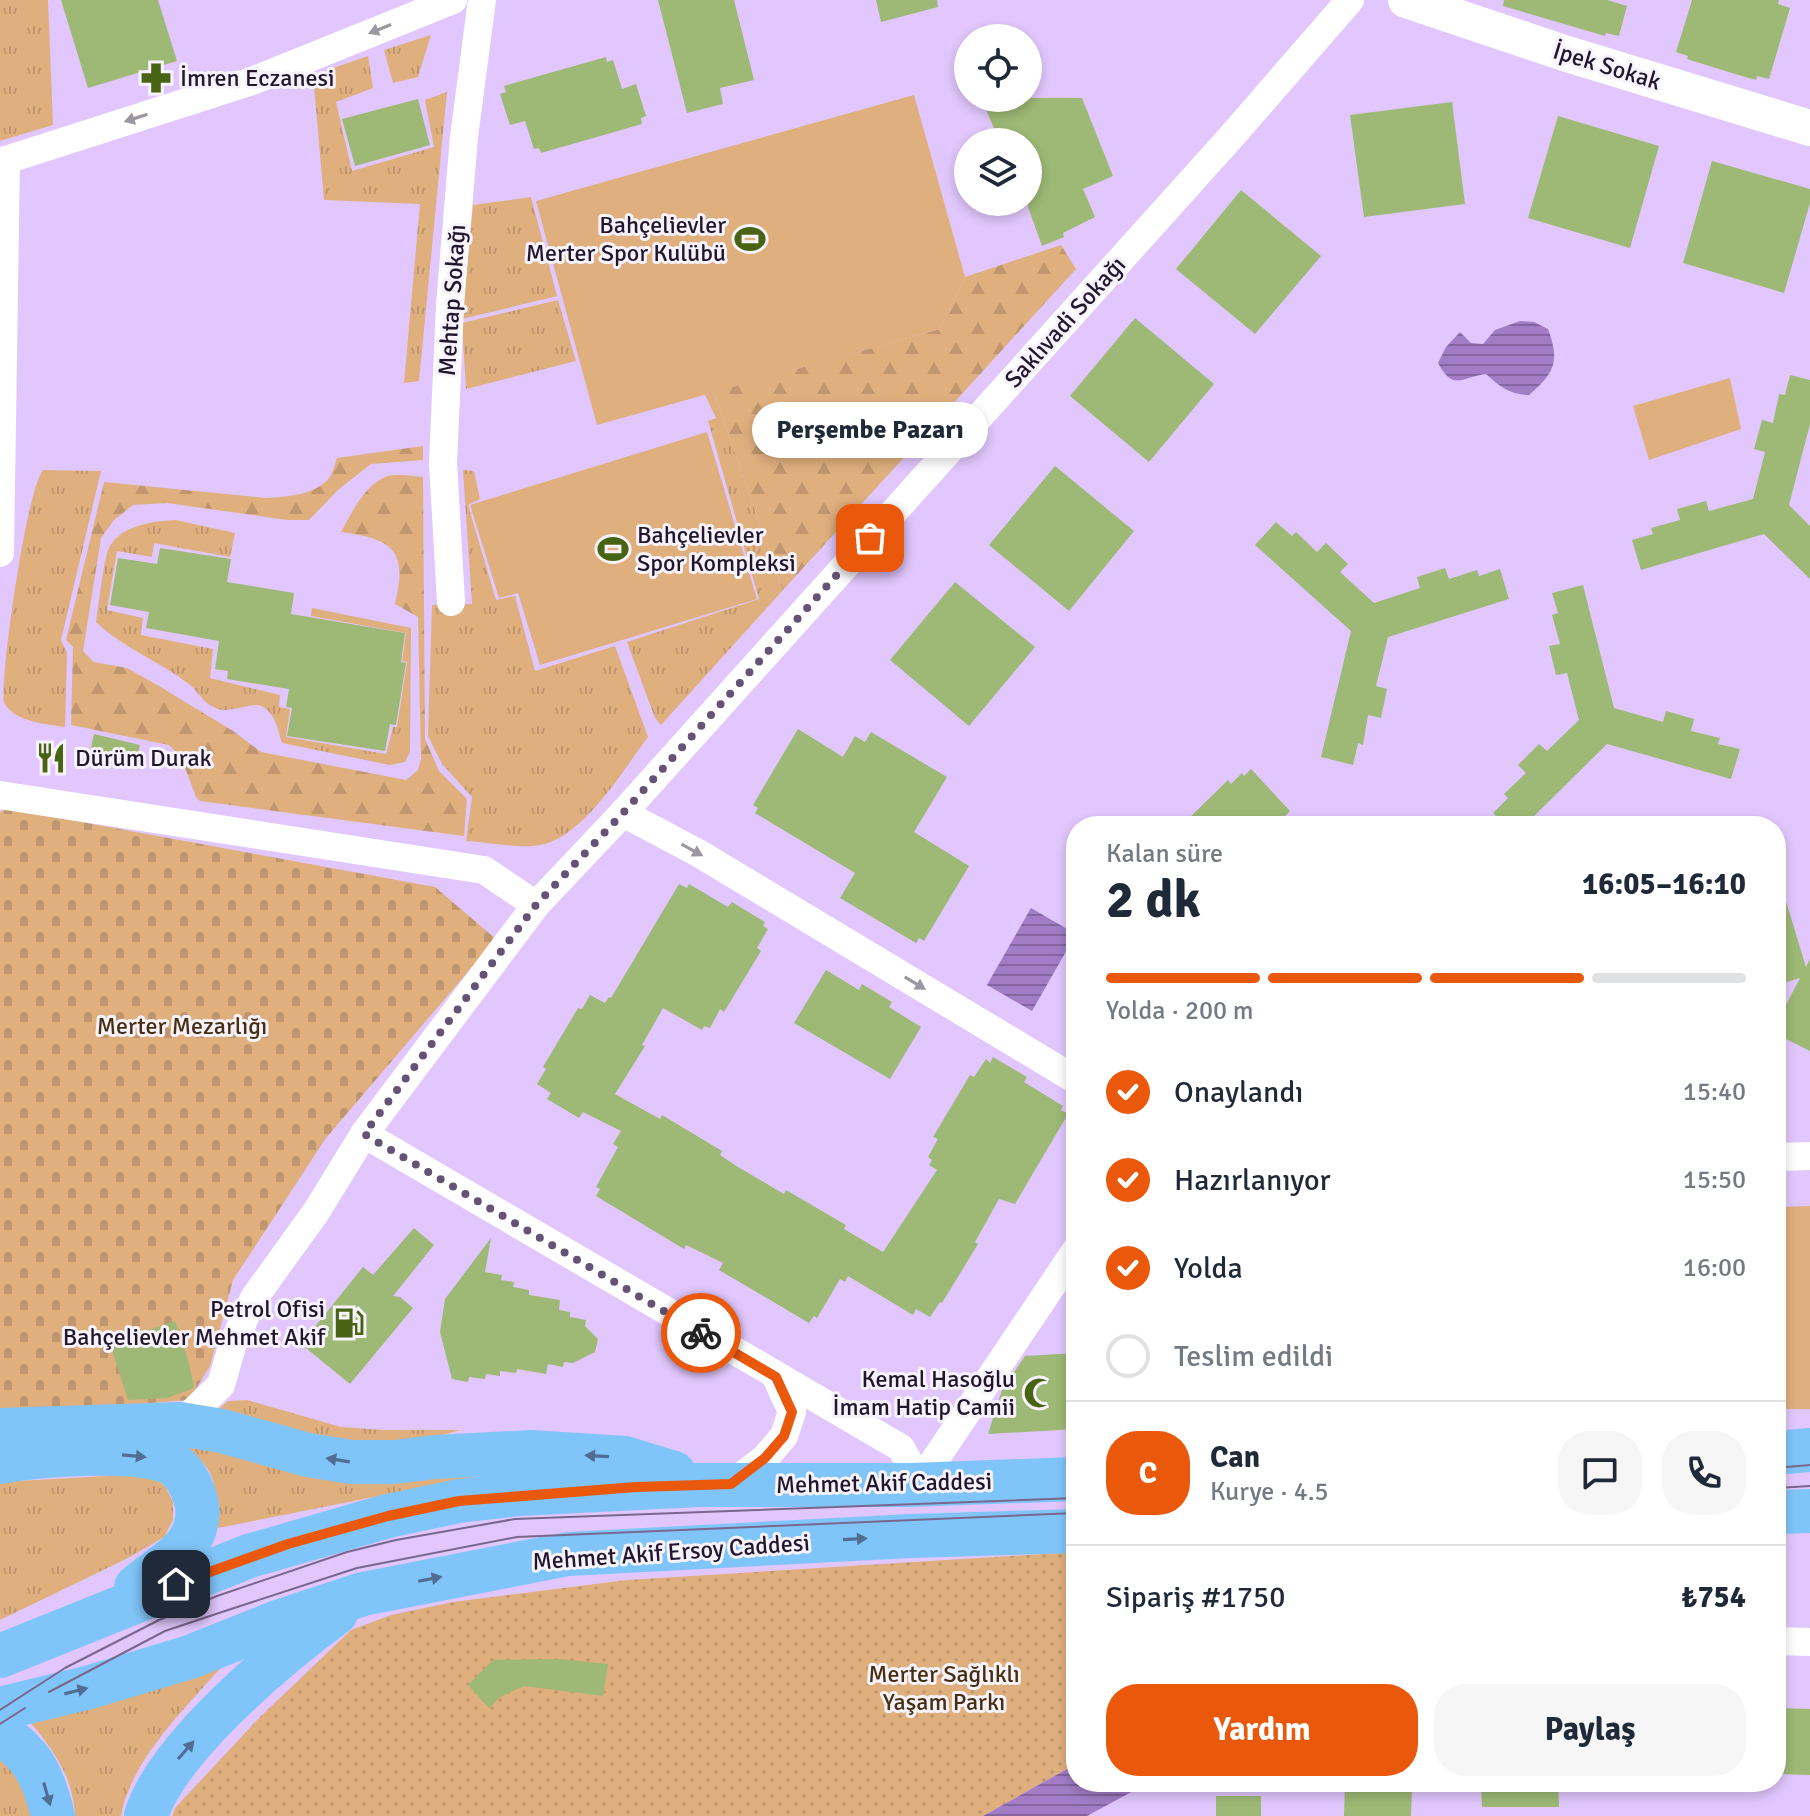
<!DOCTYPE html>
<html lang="tr">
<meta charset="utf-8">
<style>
body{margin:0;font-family:Signika,sans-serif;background:#f6f6f7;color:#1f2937;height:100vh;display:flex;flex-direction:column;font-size:30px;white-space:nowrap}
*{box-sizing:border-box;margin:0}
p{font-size:26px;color:#747a83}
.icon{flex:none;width:44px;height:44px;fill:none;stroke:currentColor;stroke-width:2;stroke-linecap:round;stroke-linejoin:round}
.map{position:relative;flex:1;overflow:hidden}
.panel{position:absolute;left:1066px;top:816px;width:720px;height:976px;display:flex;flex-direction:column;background:#fff;border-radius:32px;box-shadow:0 4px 12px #0003}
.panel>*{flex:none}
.fabs{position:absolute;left:954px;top:24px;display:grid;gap:16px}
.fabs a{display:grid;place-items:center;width:88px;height:88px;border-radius:50%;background:#fff;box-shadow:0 4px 12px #0003;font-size:40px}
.pin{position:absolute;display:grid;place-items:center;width:68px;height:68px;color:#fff;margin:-34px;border-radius:16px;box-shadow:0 4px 12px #0006}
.courier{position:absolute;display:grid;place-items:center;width:80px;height:80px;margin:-40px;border:6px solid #ea580c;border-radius:50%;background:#fff;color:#222;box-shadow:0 2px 10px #0007}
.bubble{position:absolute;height:56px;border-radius:28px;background:#fff;box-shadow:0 4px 12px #0003;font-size:26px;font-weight:700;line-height:56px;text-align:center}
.head em{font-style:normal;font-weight:700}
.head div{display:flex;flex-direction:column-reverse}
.head{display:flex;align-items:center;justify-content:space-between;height:136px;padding:0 40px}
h1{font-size:52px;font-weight:700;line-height:60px}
.bar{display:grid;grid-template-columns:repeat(4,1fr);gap:12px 8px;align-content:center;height:96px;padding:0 40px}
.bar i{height:10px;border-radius:6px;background:#e0e1e3}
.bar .current{background:#ea580c}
.bar p{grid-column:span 4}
.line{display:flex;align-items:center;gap:20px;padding:0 40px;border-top:2px solid #e0e1e3}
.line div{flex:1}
.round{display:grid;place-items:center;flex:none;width:84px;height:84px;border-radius:32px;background:#f6f6f7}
ol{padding:0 40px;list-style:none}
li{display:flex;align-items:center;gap:24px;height:88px}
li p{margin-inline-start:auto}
li .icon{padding:8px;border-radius:50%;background:#ea580c;color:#fff;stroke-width:4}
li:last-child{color:#747a83}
li i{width:44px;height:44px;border:4px solid #e0e1e3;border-radius:50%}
.button{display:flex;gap:16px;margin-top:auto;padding:16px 40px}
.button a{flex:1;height:92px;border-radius:32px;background:#ea580c;color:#fff;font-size:32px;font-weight:700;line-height:92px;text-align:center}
.button a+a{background:#f6f6f7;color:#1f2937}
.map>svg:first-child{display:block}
.grass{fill:url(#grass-tufts)}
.forest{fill:url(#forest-firs)}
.cemetery{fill:url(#cemetery-stones)}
.park{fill:url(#park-dots)}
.pitch{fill:#dfaf7e}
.water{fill:url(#water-rules)}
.building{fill:#9db975}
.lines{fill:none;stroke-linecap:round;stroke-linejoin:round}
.minor{stroke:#fff;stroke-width:28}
.tertiary{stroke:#fff;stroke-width:36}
.primary{stroke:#80c5f9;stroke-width:44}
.tram{stroke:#7a678d;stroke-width:2}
.oneway{fill:#9c96a1}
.oneway2{fill:#516d94}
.done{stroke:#655376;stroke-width:8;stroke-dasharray:0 14.4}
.route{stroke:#ea580c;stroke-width:10}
.labels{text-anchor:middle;stroke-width:6;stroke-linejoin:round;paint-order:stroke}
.street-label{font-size:24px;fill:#22152e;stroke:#f7f3fa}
.poi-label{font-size:24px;fill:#22152e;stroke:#f7f3fa;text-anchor:start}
.park-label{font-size:24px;fill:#472e10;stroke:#f7f3fa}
</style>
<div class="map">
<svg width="1810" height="1816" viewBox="0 0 1810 1816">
<defs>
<pattern id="grass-tufts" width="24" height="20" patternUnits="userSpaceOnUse" patternTransform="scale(2)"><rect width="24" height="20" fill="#dfaf7e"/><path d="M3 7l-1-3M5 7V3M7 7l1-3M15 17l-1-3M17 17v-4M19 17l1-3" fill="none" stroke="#bf966d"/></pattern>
<pattern id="forest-firs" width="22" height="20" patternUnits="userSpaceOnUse" patternTransform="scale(2)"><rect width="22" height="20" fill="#dfaf7e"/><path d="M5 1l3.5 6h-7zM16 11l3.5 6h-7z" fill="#bf966d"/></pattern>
<pattern id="cemetery-stones" width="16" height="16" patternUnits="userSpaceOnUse" patternTransform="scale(2)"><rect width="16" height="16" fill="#dfaf7e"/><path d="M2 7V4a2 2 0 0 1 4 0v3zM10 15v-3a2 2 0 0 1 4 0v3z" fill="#bf966d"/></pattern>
<pattern id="park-dots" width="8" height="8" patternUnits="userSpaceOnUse" patternTransform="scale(2)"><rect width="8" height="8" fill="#dfaf7e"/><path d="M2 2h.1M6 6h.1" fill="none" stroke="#bf966d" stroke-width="1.8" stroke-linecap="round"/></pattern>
<pattern id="water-rules" width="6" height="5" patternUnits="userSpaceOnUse" patternTransform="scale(2)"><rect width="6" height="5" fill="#a27dc6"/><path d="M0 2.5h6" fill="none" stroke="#8465a1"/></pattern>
</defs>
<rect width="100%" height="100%" fill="#e1c7fd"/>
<!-- grass -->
<g class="grass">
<polygon points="0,0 48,0 53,125 0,141"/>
<polygon points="431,35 418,77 393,83 384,50"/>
<polygon points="368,56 373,88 336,102 352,171 434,147 425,100 447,92 419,381 404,383 420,204 324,200 313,75"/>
<polygon points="531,197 557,296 462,319 473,205"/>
<polygon points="558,300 576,361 466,389 462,323"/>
<polygon points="714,392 783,590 661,725 655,718 627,642 759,599 708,421 716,418 705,395"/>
<path d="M43 470 101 471 61 640 67 653 65 727C43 723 17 723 4 703 0 680 25 495 43 470Z"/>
<path d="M463 470 474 471 480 499 468 505 496 600 515 596 535 671 615 646 648 737C623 770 583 838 540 845 520 849 488 842 466 841L472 797 442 764 428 736 432 605 472 604Z"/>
<path d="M176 520 235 533 230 557 154 543 152 557 117 551 107 610 143 618 141 635 213 649 210 678 280 695 279 707 290 709 286 737 386 754 393 727H397L407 662 402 661 406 633 311 616 312 608 411 628 410 752 405 762 390 765 282 743C278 730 275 712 261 706 251 702 233 713 218 709 203 704 200 693 190 685 160 661 124 649 96 622 99 605 103 561 109 548 120 525 154 521 176 520Z"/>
<path d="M247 1400 341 1427 383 1430H460C378 1457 295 1431 214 1413L228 1401Z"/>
<path d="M184 1447 510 1470 213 1529C217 1490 220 1471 184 1447Z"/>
<polygon points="124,1475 150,1476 165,1486 173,1502 173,1520 164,1537 128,1558 0,1620 0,1482"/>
<path d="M227 1661C190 1703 130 1760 121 1816H75C73 1777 54 1750 29 1721Z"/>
<polygon points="0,1755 13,1762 35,1816 0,1816"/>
</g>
<!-- forest -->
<g class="forest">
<polygon points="1061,245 1076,269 783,590 714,392 940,329 965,277"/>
<path d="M423 446V460L371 464 339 489 309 520H287L167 503 133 505 114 520 101 538 83 651 94 662 127 668 159 686 233 731 261 752 406 780 418 770 421 759 418 617 395 604C408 550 393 539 341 532 351 514 364 486 385 477 395 473 412 476 423 477L425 739 439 771 467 799 464 836 200 801 196 797 181 757 169 745 71 725 73 647 66 640 104 482 266 498C287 497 316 495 330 477 333 472 335 464 337 458Z"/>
</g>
<!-- cemetery -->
<polygon class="cemetery" points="5,808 435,887 496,939 326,1138 233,1280 210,1366 189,1400 9,1414 0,1413 0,813"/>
<!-- park -->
<polygon class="park" points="1076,1552 1076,1764 983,1816 172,1816 175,1808 258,1719 351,1630 391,1615 453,1602 627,1580"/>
<!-- pitch -->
<g class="pitch">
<polygon points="914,95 965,277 940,329 597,425 536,201"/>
<polygon points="1730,378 1741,429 1649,460 1633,406"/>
<polygon points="707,432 757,599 540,665 518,593 499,598 470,505"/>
<polygon points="1810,1206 1810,1409 1776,1409 1776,1207"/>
</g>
<!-- water -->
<g class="water">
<path d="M1520 321 1534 322 1548 329C1560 361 1555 373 1529 395 1509 394 1500 387 1486 374 1461 377 1454 392 1438 363L1446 347 1460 332 1471 343 1483 344 1495 330Z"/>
<polygon points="1031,908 1076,934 1032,1011 987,985"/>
<polygon points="1076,1764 1076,1782 1150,1782 1087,1816 983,1816"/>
</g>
<!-- building -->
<g class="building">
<polygon points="61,0 158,0 177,61 88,88"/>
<polygon points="658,0 734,0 754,80 720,88 723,104 687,113"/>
<polygon points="876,0 937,0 938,7 881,22"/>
<polygon points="1504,0 1607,0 1627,6 1619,36 1606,33 1605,36 1503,6"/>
<polygon points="1692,0 1779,0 1778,4 1790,8 1769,79 1757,76 1756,80 1735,74 1687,59 1688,56 1676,52"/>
<polygon points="606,57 607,62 613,60 622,89 636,84 646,116 641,118 642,124 541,153 539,148 534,149 525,121 510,125 500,94 506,92 504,86"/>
<polygon points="981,98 1082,98 1113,176 1083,189 1095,217 1063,233 1064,237 1042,246 1028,207 1028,142 1000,142"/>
<polygon points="418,99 430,145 355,166 342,119"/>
<polygon points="1452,102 1465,204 1364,217 1350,115"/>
<polygon points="1558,116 1659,146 1630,248 1528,218"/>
<polygon points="1712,161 1810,189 1810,203 1784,293 1683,263"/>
<polygon points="1241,190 1321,256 1255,334 1176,269"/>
<polygon points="1135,318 1214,384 1149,462 1070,396"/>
<polygon points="1790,375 1810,380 1810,424 1789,505 1810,526 1810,579 1764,534 1641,570 1632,540 1653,534 1651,528 1680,520 1677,509 1706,501 1709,511 1753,499 1765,452 1754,449 1762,420 1773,423 1779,394 1785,395"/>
<polygon points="1055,466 1134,531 1069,611 989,545"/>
<polygon points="1276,522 1292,536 1296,532 1317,552 1326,543 1348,564 1340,572 1374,603 1420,588 1417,577 1445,568 1449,579 1477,570 1479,576 1500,569 1509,599 1388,637 1376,686 1387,689 1381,718 1368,715 1363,745 1358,743 1353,765 1321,757 1351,631 1255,545"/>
<polygon points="160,548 231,559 227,582 294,593 291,614 405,633 401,662 406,663 396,725 390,724 385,751 287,736 292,708 286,707 289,689 227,679 228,671 215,669 219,641 146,628 149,612 110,605 118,558 157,564"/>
<polygon points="955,582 1035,647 969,726 890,660"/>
<polygon points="1583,585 1614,708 1663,722 1666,711 1694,719 1691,731 1720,738 1718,744 1740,749 1731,779 1607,744 1524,826 1506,826 1493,813 1508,798 1504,794 1526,773 1518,765 1539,744 1547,751 1579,720 1567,673 1556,675 1549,646 1560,644 1552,615 1558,613 1552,593"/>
<polygon points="798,729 843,757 855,736 865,742 871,732 947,777 914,832 969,866 924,941 919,938 916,943 840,898 855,873 755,813 758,808 753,805"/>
<polygon points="94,734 140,745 135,766 89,756"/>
<polygon points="1251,769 1290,811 1275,826 1181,826 1228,780 1231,784 1242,773 1244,776"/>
<polygon points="679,884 687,888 689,884 728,907 732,902 765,922 763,926 768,929 757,948 761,951 724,1012 720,1009 710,1028 704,1026 702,1030 663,1008 642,1045 645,1046 615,1094 660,1119 662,1115 722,1151 720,1155 738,1167 784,1194 786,1190 846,1225 844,1229 883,1252 937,1170 929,1165 932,1160 928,1157 938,1139 933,1137 970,1075 974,1077 986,1059 990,1063 993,1057 1027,1077 1024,1082 1063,1106 1061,1110 1068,1114 1015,1204 999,1199 975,1242 978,1244 942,1303 940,1302 930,1317 916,1309 913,1315 848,1276 845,1282 840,1279 817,1318 814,1316 809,1323 719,1270 723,1263 686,1245 684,1249 596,1196 600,1189 596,1187 618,1147 613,1144 621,1131 583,1112 579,1118 547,1099 551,1093 537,1084 546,1069 543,1067 578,1008 582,1009 590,995 605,1003 609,997 611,998"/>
<polygon points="1781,885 1806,967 1810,959 1810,1051 1776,1034 1776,1024 1800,978 1776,985 1776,886"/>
<polygon points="826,970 859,990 862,984 892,1002 889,1007 921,1027 890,1079 794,1023"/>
<polygon points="414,1228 434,1245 393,1296 400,1297 413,1308 350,1384 301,1344 363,1267 373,1275"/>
<polygon points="491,1238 485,1272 502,1275 501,1280 514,1282 513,1287 529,1290 529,1295 560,1300 559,1310 570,1312 570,1317 586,1320 585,1326 598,1339 595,1352 573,1363 564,1362 563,1367 548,1364 546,1374 517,1369 516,1373 500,1371 500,1376 486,1374 485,1379 469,1377 468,1382 452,1379 440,1332 445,1299"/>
<polygon points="175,1321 189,1363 194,1388 167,1398 128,1400 110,1343"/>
<polygon points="1076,1353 1076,1429 988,1434 1002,1390 1025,1356"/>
<polygon points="558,1659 608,1664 603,1696 524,1686 500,1697 489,1708 468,1685 493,1660"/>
<polygon points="1779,1708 1810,1709 1810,1775 1777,1774"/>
<polygon points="1345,1782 1412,1782 1411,1816 1344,1816"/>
<polygon points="1481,1782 1558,1782 1559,1807 1482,1807"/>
<rect x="1216" y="1796" width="45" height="20"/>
</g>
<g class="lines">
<!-- minor -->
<g class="minor">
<polyline points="0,162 252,81 453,0"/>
<polyline points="0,553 6,160"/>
<polyline points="451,602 443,463 450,305 464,137 482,0"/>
<polyline points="0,795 484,870 536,905"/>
<polyline points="623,813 700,854 1076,1080"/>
<polyline points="1776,1157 1810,1156"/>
<polyline points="1076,1250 920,1482 901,1448 364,1134 536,905 623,813 1231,137 1350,0"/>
<polyline points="180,1424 221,1385 233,1343 254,1298 316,1212 364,1134"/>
<polyline points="731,1484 765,1458 784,1436 792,1412 776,1377"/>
<polyline points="1776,1641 1810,1642"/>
</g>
<!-- tertiary -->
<polyline class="tertiary" points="1406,0 1564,53 1810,128"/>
<!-- primary -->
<g class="primary">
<polyline points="0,1430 180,1424 222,1431 308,1455 351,1462 395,1462 435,1457 531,1452 625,1458 674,1473"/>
<polyline points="1776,1453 1810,1450"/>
<path d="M0 1462C40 1455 134 1447 171 1463 183 1469 191 1485 195 1497 200 1512 197 1531 187 1544 173 1562 152 1573 136 1587"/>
<polyline points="1776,1512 1810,1511"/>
<polyline points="0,1656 249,1556 388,1516 459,1501 519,1494 698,1485 911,1485 1076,1479"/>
<polyline points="0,1709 90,1687 190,1657 278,1622 363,1594 568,1554 911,1536 1076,1531"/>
<path d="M0 1734C34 1754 44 1779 53 1816"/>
<path d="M146 1816C167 1748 279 1655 336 1613"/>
</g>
<!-- tram -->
<g class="tram">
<polyline points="1776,1468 1810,1465"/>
<polyline points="1776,1488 1810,1486"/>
<polyline points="49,1692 165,1631 222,1612 357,1568 517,1537 1076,1513"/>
<polyline points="0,1710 65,1668 159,1620 217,1596 347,1552 396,1540 515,1519 1076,1498"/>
<polyline points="0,1724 25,1708"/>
</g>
</g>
<!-- one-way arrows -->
<defs><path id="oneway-solid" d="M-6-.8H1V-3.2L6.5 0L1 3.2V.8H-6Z" transform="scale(2)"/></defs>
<g class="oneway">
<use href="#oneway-solid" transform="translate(380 29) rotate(158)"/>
<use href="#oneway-solid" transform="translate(136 118) rotate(162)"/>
<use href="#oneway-solid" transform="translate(692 850) rotate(29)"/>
<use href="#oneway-solid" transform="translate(915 983) rotate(31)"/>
</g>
<g class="oneway2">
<use href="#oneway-solid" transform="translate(134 1456) rotate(5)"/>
<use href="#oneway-solid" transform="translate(597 1456) rotate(-177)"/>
<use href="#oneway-solid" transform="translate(338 1460) rotate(-171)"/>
<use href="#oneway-solid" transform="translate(855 1539) rotate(-3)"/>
<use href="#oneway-solid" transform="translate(430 1579) rotate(-11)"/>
<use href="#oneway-solid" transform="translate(76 1691) rotate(-14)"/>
<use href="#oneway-solid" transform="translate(186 1750) rotate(-49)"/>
<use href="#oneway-solid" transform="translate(47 1794) rotate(74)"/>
</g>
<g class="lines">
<!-- done -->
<polyline class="done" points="701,1333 364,1134 536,905 623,813 870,538"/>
<!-- route -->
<polyline class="route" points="176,1584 288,1544 388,1516 459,1501 636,1487 731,1484 765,1458 784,1436 792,1412 776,1377 701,1333"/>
</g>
<!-- icons -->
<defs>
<g id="pharmacy-bare" transform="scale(2.4)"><path d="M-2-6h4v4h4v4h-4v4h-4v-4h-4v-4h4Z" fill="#486314" stroke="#f7f3fa" stroke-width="2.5" paint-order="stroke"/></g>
<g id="stadium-bare" transform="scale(2.4)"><path d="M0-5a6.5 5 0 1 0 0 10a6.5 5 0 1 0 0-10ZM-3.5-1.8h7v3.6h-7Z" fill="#486314" stroke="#f7f3fa" stroke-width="2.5" paint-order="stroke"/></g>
<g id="restaurant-bare" transform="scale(2.4)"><path d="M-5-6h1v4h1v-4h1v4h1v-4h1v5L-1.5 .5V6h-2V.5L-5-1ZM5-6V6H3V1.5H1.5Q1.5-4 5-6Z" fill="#486314" stroke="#f7f3fa" stroke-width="2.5" paint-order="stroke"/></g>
<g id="fuel-bare" transform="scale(2.4)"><path d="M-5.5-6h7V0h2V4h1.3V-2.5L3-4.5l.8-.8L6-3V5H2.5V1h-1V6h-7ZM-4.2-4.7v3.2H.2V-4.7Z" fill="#486314" stroke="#f7f3fa" stroke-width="2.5" paint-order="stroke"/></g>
<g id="mosque-bare" transform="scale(2.4)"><path d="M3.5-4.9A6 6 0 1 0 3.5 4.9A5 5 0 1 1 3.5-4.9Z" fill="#486314" stroke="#f7f3fa" stroke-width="2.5" paint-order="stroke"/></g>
</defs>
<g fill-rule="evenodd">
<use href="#pharmacy-bare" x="156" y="78"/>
<use href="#stadium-bare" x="750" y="239"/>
<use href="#stadium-bare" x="613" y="549"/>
<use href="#restaurant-bare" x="51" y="758"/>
<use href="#fuel-bare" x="349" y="1323"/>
<use href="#mosque-bare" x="1039" y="1393"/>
</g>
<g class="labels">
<!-- street labels -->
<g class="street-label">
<text transform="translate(1607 66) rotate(17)" y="8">İpek Sokak</text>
<text transform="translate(452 300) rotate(-86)" y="8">Mehtap Sokağı</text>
<text transform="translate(1065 322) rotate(-48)" y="8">Saklıvadi Sokağı</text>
<text transform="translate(884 1483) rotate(-1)" y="8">Mehmet Akif Caddesi</text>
<text transform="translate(671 1552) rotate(-4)" y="8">Mehmet Akif Ersoy Caddesi</text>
</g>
<!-- poi labels -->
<g class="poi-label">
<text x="180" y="86">İmren Eczanesi</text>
<text x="726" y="233" text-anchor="end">Bahçelievler<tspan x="726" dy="28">Merter Spor Kulübü</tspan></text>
<text x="637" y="543">Bahçelievler<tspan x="637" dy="28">Spor Kompleksi</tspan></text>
<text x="75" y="766">Dürüm Durak</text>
<text x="325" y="1317" text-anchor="end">Petrol Ofisi<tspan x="325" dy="28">Bahçelievler Mehmet Akif</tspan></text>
<text x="1015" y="1387" text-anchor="end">Kemal Hasoğlu<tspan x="1015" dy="28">İmam Hatip Camii</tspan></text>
</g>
<!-- park labels -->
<g class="park-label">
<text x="182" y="1034">Merter Mezarlığı</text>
<text x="944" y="1682">Merter Sağlıklı<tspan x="944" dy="28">Yaşam Parkı</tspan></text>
</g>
</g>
</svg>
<div class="fabs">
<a><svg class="icon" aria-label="locate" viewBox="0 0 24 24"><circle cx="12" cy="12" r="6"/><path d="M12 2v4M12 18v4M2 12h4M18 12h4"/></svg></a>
<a><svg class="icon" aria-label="layers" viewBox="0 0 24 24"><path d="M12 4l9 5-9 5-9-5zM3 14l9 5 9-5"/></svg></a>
</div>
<div class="pin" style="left:870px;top:538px;background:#ea580c"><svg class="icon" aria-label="bag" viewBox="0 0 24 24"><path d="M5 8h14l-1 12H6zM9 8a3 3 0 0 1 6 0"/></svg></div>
<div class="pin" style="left:176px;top:1584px;background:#1f2937"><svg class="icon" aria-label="home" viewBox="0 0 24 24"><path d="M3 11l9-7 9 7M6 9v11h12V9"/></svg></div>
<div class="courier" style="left:701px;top:1333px"><svg class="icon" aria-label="bike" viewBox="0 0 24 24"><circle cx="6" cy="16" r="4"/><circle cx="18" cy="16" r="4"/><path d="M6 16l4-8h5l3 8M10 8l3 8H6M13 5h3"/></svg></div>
<div class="bubble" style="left:752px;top:402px;width:236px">Perşembe Pazarı</div>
<section class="panel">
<div class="head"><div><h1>2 dk</h1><p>Kalan süre</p></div><em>16:05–16:10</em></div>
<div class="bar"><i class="current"></i><i class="current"></i><i class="current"></i><i></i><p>Yolda · 200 m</p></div>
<ol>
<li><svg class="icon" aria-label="check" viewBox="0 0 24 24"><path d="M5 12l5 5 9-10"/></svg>Onaylandı<p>15:40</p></li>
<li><svg class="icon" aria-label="check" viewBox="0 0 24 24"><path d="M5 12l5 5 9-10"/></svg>Hazırlanıyor<p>15:50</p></li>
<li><svg class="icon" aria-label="check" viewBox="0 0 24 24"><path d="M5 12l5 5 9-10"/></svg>Yolda<p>16:00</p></li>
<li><i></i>Teslim edildi</li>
</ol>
<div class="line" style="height:144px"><b class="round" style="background:#ea580c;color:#fff">C</b><div><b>Can</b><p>Kurye · 4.5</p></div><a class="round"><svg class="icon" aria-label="chat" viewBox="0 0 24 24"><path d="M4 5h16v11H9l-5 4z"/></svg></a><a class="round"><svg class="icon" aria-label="phone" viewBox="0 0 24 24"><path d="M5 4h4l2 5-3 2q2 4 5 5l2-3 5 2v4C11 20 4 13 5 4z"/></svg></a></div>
<div class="line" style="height:104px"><div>Sipariş #1750</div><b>₺754</b></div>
<div class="button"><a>Yardım</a><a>Paylaş</a></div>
</section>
</div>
